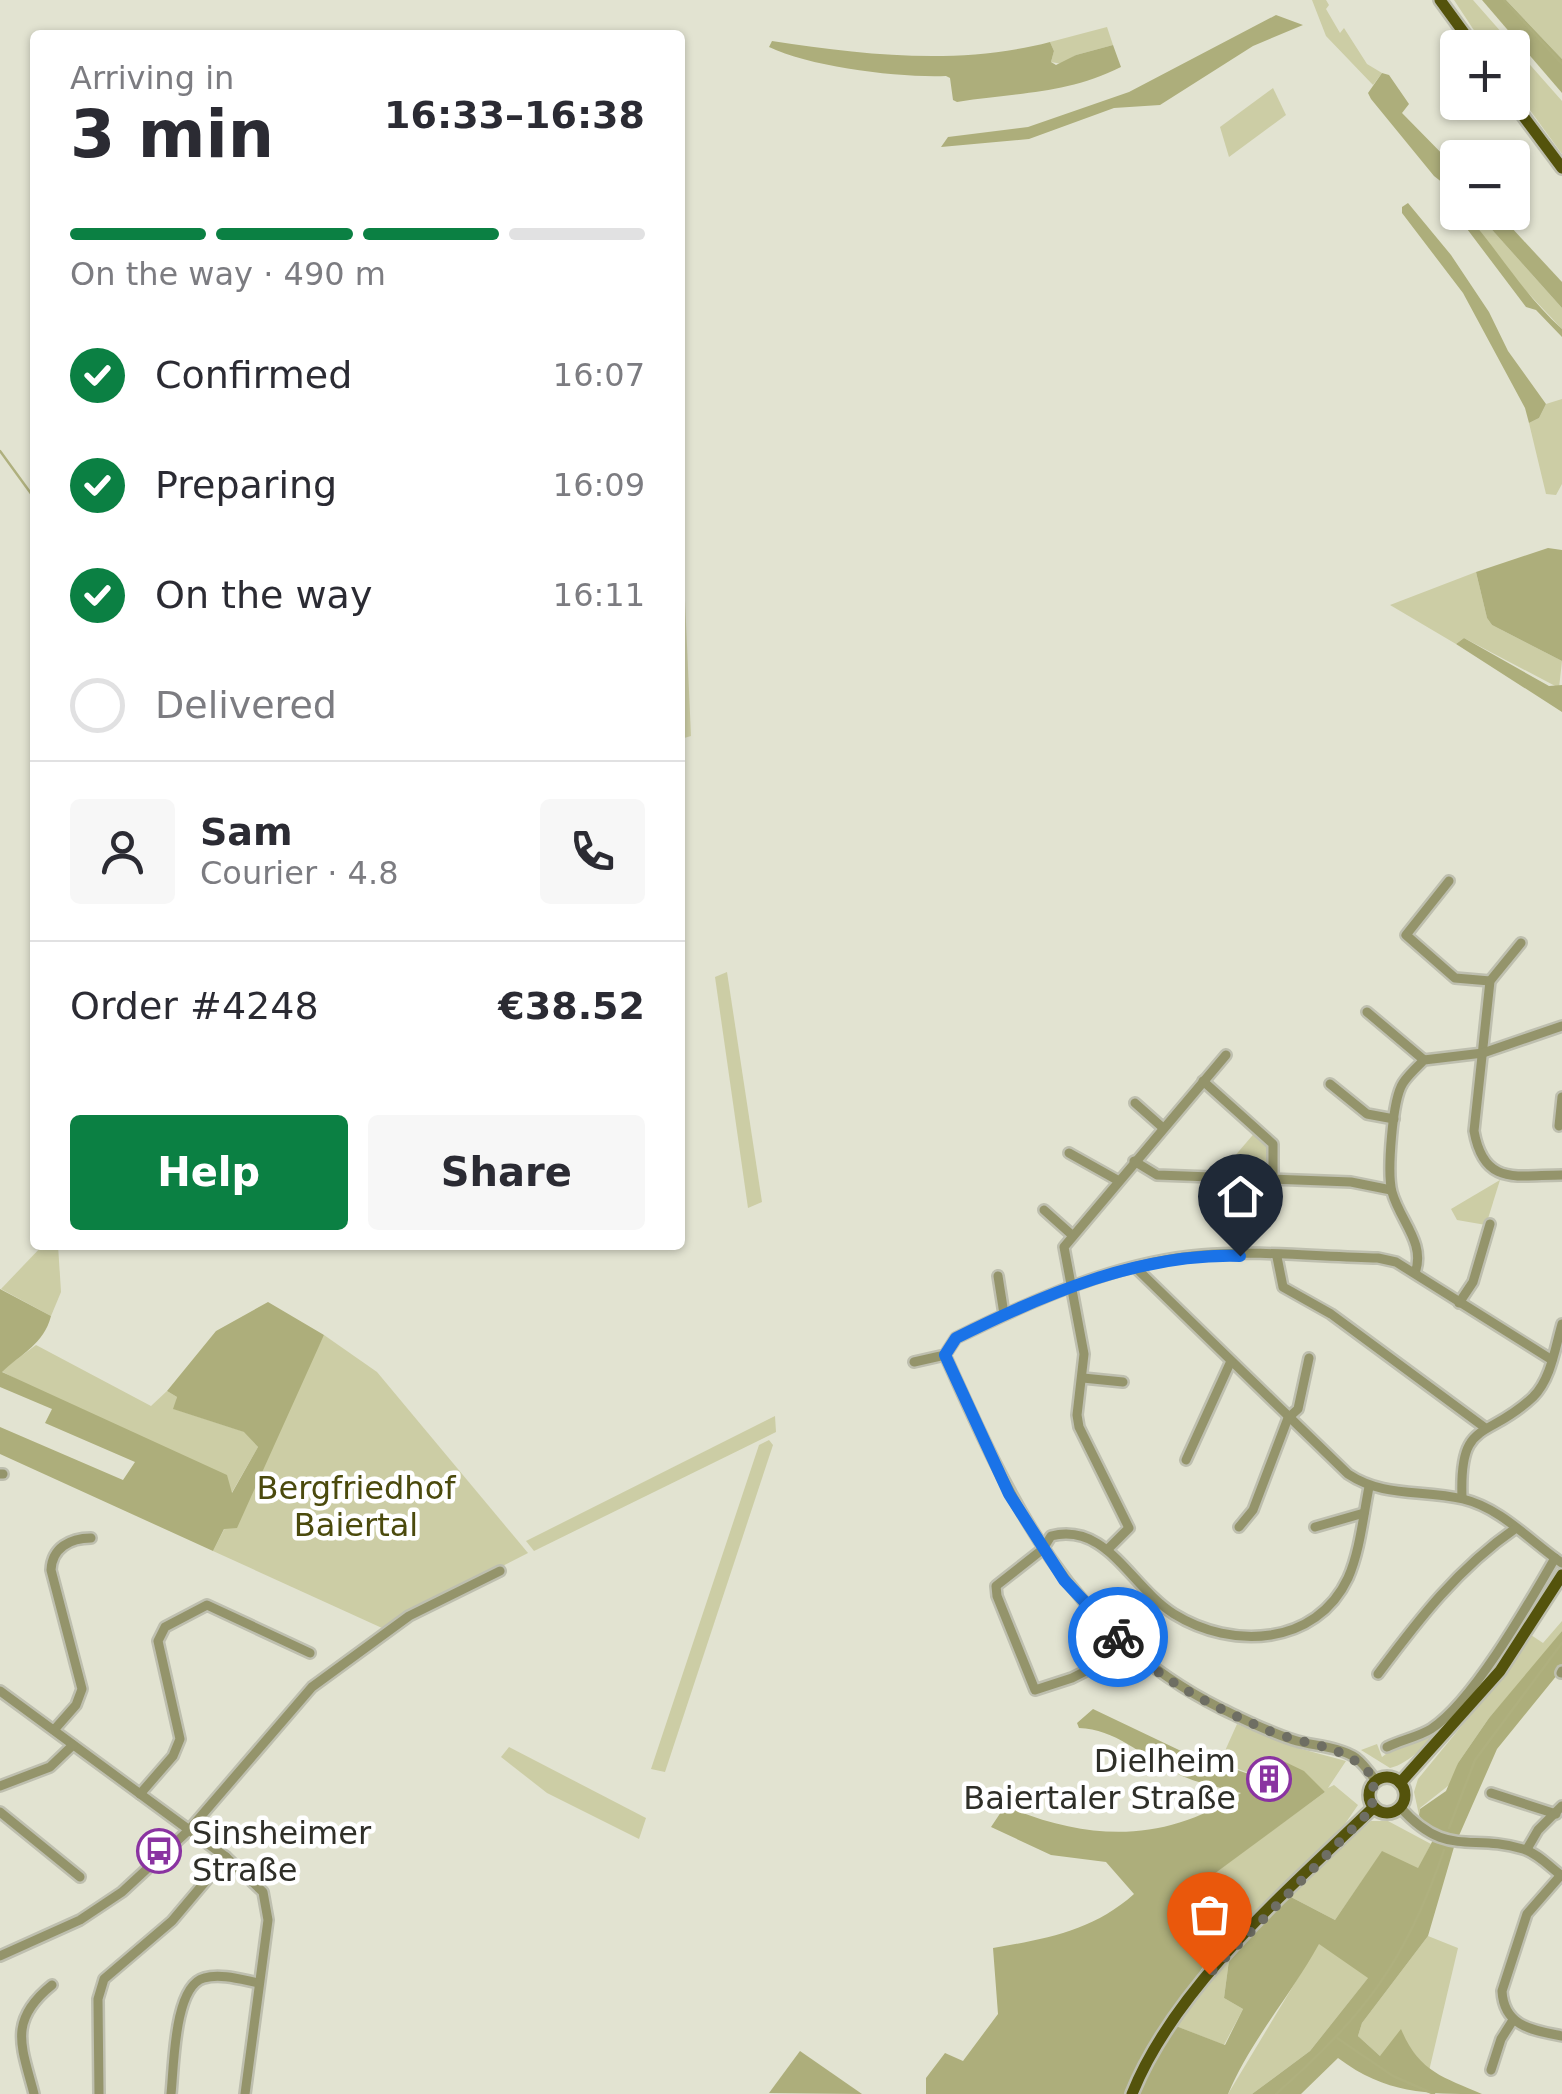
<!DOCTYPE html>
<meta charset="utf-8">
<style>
body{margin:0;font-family:"DejaVu Sans",sans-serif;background:#f7f7f7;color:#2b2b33;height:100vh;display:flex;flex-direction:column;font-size:38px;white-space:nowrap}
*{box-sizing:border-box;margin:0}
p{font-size:32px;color:#7c7c81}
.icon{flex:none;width:55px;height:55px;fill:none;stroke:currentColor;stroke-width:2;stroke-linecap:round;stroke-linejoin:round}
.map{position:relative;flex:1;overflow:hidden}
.details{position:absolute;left:30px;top:30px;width:655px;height:1220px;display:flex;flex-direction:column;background:#fff;border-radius:10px;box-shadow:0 2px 8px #0004}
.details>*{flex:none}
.tools{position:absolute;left:1440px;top:30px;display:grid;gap:20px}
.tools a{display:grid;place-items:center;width:90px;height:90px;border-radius:10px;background:#fff;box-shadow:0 2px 8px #0004;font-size:50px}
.pin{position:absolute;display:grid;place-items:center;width:85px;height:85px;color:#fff;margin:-102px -42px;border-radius:50% 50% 50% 0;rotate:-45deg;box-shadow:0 0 10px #0007}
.pin .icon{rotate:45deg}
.courier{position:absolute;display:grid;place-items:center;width:100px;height:100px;margin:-50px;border:8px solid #1a73e8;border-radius:50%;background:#fff;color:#222;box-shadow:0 2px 12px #0007}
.headline em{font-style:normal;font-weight:600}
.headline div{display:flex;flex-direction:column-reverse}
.headline{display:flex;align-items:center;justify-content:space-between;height:170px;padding:0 40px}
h1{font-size:65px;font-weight:600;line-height:75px}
.bar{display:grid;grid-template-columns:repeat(4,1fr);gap:15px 10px;align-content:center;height:120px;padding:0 40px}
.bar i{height:12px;border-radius:8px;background:#e1e1e2}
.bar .active{background:#0b8043}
.bar p{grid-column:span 4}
.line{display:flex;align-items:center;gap:25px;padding:0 40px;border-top:2px solid #e1e1e2}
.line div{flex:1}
.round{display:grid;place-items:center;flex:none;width:105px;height:105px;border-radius:10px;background:#f7f7f7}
ol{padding:0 40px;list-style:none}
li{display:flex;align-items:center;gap:30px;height:110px}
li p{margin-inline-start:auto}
li .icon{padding:10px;border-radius:50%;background:#0b8043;color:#fff;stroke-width:4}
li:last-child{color:#7c7c81}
li i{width:55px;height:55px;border:5px solid #e1e1e2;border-radius:50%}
.button{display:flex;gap:20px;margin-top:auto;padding:20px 40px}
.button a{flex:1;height:115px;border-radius:10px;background:#0b8043;color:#fff;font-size:40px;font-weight:600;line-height:115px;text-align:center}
.button a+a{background:#f7f7f7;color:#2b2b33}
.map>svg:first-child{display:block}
.green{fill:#cccda5}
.forest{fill:#adae7b}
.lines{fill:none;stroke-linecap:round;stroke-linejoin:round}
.stream{stroke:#afb07e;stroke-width:2.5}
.minor-casing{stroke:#bebfaf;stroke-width:14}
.major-casing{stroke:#bebfaf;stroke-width:16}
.minor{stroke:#94946b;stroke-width:9}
.major{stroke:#54530c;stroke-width:11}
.done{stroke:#6e6e63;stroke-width:10;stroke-dasharray:0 18}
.route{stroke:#1a73e8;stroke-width:12}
.labels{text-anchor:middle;stroke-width:9;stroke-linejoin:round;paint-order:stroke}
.park-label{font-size:32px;fill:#4b4a0d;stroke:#fff}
.poi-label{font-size:32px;fill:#2f2f28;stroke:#fff;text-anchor:end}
</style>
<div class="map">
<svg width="1562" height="2094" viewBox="0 0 1562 2094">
<rect width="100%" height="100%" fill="#e2e3d1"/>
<!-- green -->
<g class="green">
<polygon points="1312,0 1326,0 1329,5 1326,9 1340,33 1344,28 1367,64 1382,73 1373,85 1326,36"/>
<polygon points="1454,0 1473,0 1562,101 1562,154 1513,87 1512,48 1485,47"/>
<polygon points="1506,0 1562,0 1562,59"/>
<polygon points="1107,27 1113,45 1076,55 1062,64 1051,62 1054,51 1050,42"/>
<polygon points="1273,88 1286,115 1229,157 1220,127"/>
<polygon points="1462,213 1477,213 1562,308 1562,329 1513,277"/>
<polygon points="1562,399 1562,484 1556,495 1546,494 1529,423 1539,418 1546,404"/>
<polygon points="680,487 691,736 681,739 680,720"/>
<polygon points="1476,572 1487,618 1492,625 1562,661 1559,688 1464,638 1456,644 1390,605"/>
<polygon points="727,972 762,1202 748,1208 715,977"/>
<polygon points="1258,1129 1273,1144 1273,1178 1232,1178 1233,1158"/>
<polygon points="1500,1180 1486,1225 1457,1220 1451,1209"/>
<polygon points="43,1245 58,1245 61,1292 51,1316 1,1289"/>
<polygon points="324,1335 377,1372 528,1553 382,1628 213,1551"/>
<polygon points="36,1345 151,1406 167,1391 177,1397 174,1409 245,1432 258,1447 231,1494 1,1371"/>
<polygon points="775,1416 776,1432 534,1551 526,1541"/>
<polygon points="769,1440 773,1445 665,1772 651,1769 759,1445"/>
<polygon points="1562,1621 1562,1631 1550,1648 1489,1718 1458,1763 1453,1782 1420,1808 1419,1815 1414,1792 1418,1779 1505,1673 1531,1635 1543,1643"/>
<path d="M1521 1626 1523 1628C1501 1661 1427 1761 1390 1768L1361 1750 1377 1744 1382 1757 1399 1744 1425 1733 1492 1666Z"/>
<polygon points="1237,1724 1294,1747 1346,1761 1328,1788 1334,1785 1358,1805 1340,1831 1251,1920 1213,1874 1325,1792 1275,1772 1272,1782 1220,1762"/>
<polygon points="509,1747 646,1818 639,1839 547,1793 501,1757"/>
<polygon points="1371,1821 1388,1821 1431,1844 1418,1869 1382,1852 1335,1920 1289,1896"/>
<polygon points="1428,1936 1458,1948 1429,2071 1409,2047 1380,2056 1358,2036 1362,2023"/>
<polygon points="1319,1943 1369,1977 1310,2051 1252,2094 1228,2094"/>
<polygon points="1229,1960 1224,1998 1243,2009 1224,2045 1176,2026"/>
</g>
<!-- forest -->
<g class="forest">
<polygon points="1482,0 1506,0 1562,59 1562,93"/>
<polygon points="1276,15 1303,25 1253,46 1160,105 1114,108 1029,139 941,147 948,137 1028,127 1129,92"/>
<path d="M772 41C864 55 959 66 1050 42L1054 51 1051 62 1056 65 1076 55 1113 45 1121 67C1064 95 1018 92 957 102L953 100 950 78 946 76C900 78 810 67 769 47Z"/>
<polygon points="1382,73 1389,75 1409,104 1402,113 1457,169 1457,194 1434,176 1371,99 1368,93"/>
<polygon points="1408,203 1451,255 1489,312 1508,351 1546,404 1539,418 1529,423 1525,408 1463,293 1402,213 1402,207"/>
<path d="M1455 213H1465C1499 251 1523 294 1562 329V337L1536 310 1526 307Z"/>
<polygon points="1477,213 1498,213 1562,282 1562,308"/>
<polygon points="1548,548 1562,550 1562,661 1492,625 1487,618 1476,572"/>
<polygon points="1464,638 1549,686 1562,685 1562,712 1456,644"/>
<path d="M0 1289 51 1316C44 1344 21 1354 2 1372L227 1475 232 1493 258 1447 244 1432 173 1409 177 1397 167 1391 216 1331 268 1302 324 1335 237 1528 224 1529 213 1551 0 1454V1427L123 1480 135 1462 45 1423 52 1409 0 1387Z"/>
<path d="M1562 1631V1669L1497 1749 1454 1847 1428 1936 1362 2023 1358 2036 1380 2056 1401 2029C1419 2072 1443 2077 1482 2094 1426 2094 1386 2094 1338 2058L1301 2094H1252L1310 2051 1368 1978 1319 1944C1291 1995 1251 2040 1228 2094H1137L1176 2026 1225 2045 1243 2009 1224 1998 1229 1960 1289 1896 1335 1920 1382 1851 1418 1868 1433 1840 1419 1815 1420 1809 1446 1791 1458 1763 1489 1718Z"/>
<path d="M1093 1709 1179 1750 1272 1782 1273 1764 1279 1759 1304 1771 1325 1792 1214 1874 1251 1920 1204 1965 1125 2094H926V2078L945 2053 963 2061 998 2014 993 1948C1045 1939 1093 1931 1134 1894L1106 1862 1051 1855 991 1827 1005 1806C1089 1841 1163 1844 1241 1793 1218 1787 1194 1783 1172 1771 1141 1755 1115 1729 1079 1728L1077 1723Z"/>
<polygon points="800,2051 862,2094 769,2093"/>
</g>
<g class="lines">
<!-- stream -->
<g class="stream">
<polyline points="1504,0 1562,64"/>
<polyline points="0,451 35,499"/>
<polyline points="1449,1828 1475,1760 1562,1643"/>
<polyline points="1337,2038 1393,2076 1434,2094"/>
<path d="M1276 2094C1364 2016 1406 1962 1444 1850"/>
</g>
<!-- minor casing -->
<g class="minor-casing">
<g id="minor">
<polyline points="1449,881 1406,935 1455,978 1490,981"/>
<path d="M1521 943 1490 981 1474 1131C1484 1187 1517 1175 1562 1175"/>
<polyline points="1367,1012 1424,1060"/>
<polyline points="1203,1081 1273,1144 1273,1178"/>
<polyline points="1330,1084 1367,1114 1394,1119"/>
<polyline points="1135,1103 1162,1127"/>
<polyline points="1559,1126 1562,1097"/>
<polyline points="1069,1153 1119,1181"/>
<polyline points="1134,1161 1157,1175 1351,1182 1391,1190"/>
<polyline points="1044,1210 1072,1235"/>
<polyline points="1277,1257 1283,1287 1331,1314 1484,1427"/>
<path d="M1136 1268 1348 1474C1384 1498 1422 1489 1463 1499 1501 1508 1530 1541 1562 1563"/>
<path d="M1415 1273C1426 1243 1400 1221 1392 1192 1387 1173 1392 1100 1403 1083 1408 1075 1417 1067 1424 1060L1483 1053 1562 1026"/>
<polyline points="998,1276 1004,1314"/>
<polyline points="1459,1303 1473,1282 1490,1224"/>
<path d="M945 1355C1011 1502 1068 1631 1220 1708 1245 1720 1270 1733 1297 1741 1315 1746 1340 1747 1356 1758 1364 1764 1370 1773 1376 1781"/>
<path d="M914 1362 945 1355 956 1338C1031 1301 1116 1262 1202 1255 1257 1250 1322 1257 1378 1258L1396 1262 1552 1360"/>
<polyline points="1083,1378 1123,1382"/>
<polyline points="1186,1460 1231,1361"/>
<polyline points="0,1474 3,1474"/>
<path d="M1462 1498C1459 1417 1487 1441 1533 1397 1551 1379 1555 1348 1562 1324"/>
<polyline points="1239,1527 1253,1510 1288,1418 1298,1409 1309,1358"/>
<polyline points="1315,1527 1364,1513"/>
<polyline points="1107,1550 1129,1528 1079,1427 1077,1415 1084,1354 1064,1247 1226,1055"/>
<path d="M1129 1649 1072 1678 1035 1690 997 1596 996 1586 1043 1549 1051 1536C1107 1522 1130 1586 1174 1614 1232 1650 1316 1646 1348 1578 1360 1551 1363 1517 1369 1487"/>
<polyline points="1561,1673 1562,1671"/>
<path d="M1378 1674C1419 1619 1458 1568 1516 1528"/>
<polyline points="0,1691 226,1857 263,1892 268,1920 245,2094"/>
<path d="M54 1730 76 1705 82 1689 51 1570C52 1548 70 1538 91 1538"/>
<path d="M1387 1747C1401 1740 1418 1737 1431 1729 1473 1702 1529 1603 1555 1558"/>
<polyline points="0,1786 50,1767 73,1745"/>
<polyline points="1491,1793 1556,1814"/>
<polyline points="140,1794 173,1756 180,1739 158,1641 165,1627 207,1605 310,1653"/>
<path d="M1400 1807C1446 1859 1470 1833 1523 1849 1537 1853 1550 1867 1562 1876"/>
<polyline points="0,1812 80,1877"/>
<polyline points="1527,1849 1538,1830 1562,1806"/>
<path d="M1561 1875 1527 1914 1502 1991C1504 2027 1533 2030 1562 2036"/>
<polyline points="0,1956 80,1920 122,1892 189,1830 312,1687 409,1616 500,1571"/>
<polyline points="1491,2070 1501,2039 1513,2020"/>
<path d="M34 2094C22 2047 7 2021 52 1985"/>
<polyline points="99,2094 98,1999 104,1979 172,1921 226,1857"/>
<path d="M171 2094C174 2066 174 1986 204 1978 221 1973 243 1980 259 1983"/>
</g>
</g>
<!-- major casing -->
<g class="major-casing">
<g id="major">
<polyline points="1440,0 1475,48"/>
<polyline points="1512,101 1562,168"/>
<circle cx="1387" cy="1795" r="18"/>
<polyline points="1400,1783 1500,1671 1562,1575"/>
<path d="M1132 2094C1175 1986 1291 1887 1374 1807"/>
</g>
</g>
<!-- minor -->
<use href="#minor" class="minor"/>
<!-- major -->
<use href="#major" class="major"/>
</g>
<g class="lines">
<!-- done -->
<path class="done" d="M1118 1637C1158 1680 1214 1707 1267 1730 1310 1748 1346 1742 1376 1781L1369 1796 1374 1807 1209 1974"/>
<!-- route -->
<path class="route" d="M1118 1637 1064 1580 1009 1494 945 1355 956 1338C1044 1294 1140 1253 1240 1256"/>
</g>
<!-- icons -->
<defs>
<g id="building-ring" transform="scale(2.25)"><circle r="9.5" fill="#fff" stroke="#8a33a1" stroke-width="1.5"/><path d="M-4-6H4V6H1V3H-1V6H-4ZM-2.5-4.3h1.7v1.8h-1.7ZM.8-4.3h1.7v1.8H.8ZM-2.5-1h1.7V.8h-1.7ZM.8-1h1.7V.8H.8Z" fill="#8a33a1"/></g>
<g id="bus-ring" transform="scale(2.25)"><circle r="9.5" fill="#fff" stroke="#8a33a1" stroke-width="1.5"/><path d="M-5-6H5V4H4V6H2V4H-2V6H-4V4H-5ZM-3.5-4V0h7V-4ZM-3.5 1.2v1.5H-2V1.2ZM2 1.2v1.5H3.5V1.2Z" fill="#8a33a1"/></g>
</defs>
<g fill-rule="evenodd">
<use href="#building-ring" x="1269" y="1779"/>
<use href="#bus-ring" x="159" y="1851"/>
</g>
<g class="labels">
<!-- park labels -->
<g class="park-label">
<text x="356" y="1499">Bergfriedhof<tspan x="356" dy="37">Baiertal</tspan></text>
</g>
<!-- poi labels -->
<g class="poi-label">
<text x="1236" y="1772">Dielheim<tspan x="1236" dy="37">Baiertaler Straße</tspan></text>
<text x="192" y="1844" text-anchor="start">Sinsheimer<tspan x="192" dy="37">Straße</tspan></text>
</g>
</g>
</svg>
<div class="tools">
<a>+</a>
<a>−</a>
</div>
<div class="pin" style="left:1209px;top:1974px;background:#ea580c"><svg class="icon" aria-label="bag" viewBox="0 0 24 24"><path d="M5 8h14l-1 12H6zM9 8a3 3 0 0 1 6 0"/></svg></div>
<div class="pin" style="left:1240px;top:1256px;background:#1f2937"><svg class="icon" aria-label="home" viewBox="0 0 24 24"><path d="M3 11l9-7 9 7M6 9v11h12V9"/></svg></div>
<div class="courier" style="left:1118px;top:1637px"><svg class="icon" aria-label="bike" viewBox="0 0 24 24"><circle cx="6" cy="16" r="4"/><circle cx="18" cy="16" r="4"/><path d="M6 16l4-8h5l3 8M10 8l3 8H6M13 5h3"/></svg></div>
<section class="details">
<div class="headline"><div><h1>3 min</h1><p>Arriving in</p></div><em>16:33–16:38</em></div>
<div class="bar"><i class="active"></i><i class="active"></i><i class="active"></i><i></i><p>On the way · 490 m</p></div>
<ol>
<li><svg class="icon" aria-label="check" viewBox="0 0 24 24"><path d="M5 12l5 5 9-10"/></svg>Confirmed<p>16:07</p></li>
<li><svg class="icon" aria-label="check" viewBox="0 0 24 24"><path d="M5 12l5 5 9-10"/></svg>Preparing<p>16:09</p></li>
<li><svg class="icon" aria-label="check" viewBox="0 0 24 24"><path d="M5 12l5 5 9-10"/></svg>On the way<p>16:11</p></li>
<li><i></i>Delivered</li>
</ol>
<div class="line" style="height:180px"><a class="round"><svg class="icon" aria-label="person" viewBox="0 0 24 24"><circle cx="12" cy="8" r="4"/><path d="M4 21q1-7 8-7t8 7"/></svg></a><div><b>Sam</b><p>Courier · 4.8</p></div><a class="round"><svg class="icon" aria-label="phone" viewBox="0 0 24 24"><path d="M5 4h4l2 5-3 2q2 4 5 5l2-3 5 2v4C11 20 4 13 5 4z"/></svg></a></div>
<div class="line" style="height:130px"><div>Order #4248</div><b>€38.52</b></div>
<div class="button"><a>Help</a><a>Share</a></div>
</section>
</div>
